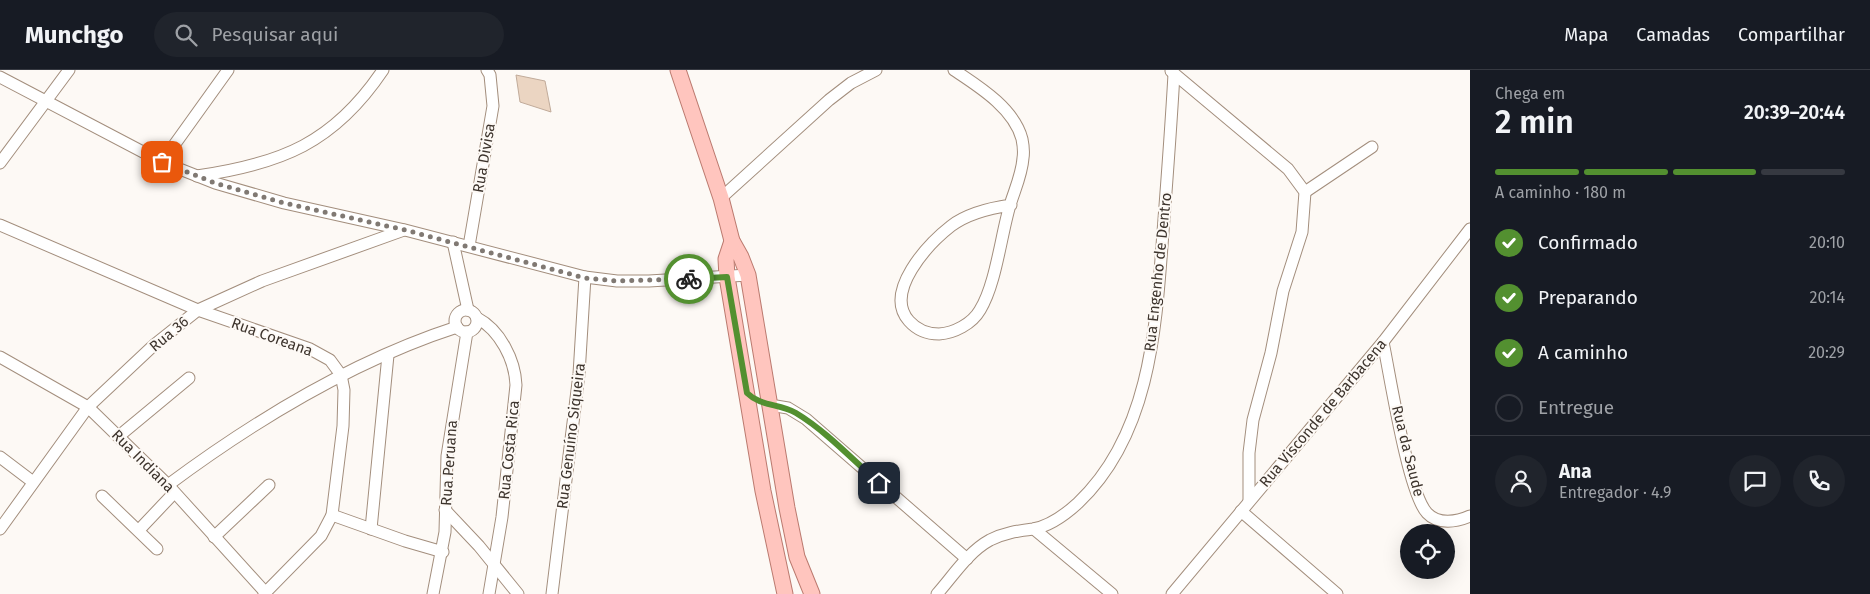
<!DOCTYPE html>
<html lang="pt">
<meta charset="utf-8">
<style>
body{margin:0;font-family:"Fira Sans",sans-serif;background:#20242c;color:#f1f3f6;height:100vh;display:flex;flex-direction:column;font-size:19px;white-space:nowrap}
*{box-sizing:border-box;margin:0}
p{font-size:16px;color:#9ea1a6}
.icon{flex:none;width:28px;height:28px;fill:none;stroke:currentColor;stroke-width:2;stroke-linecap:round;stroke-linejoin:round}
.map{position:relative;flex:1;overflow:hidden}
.sheet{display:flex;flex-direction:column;background:#171b24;width:400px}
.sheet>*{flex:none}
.fabs{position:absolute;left:1400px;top:454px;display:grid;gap:10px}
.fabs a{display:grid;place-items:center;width:55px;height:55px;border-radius:50%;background:#171b24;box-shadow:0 5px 20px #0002;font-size:25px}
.pin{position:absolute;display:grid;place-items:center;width:42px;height:42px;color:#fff;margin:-21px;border-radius:10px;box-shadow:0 2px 8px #0006}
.courier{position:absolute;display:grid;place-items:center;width:50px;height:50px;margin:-25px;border:4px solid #539030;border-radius:50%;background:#fff;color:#222;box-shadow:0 1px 6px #0007}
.headline em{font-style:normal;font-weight:600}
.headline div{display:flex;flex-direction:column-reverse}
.headline{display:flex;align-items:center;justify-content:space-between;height:85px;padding:0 25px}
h1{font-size:32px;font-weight:600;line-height:38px}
.bar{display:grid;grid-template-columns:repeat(4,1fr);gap:8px 5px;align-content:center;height:60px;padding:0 25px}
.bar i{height:6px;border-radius:4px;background:#363941}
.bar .selected{background:#539030}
.bar p{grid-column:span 4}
.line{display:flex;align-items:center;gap:12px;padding:0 25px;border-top:1px solid #363941}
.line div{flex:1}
.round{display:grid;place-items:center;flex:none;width:52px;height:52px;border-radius:26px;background:#20242c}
ol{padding:0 25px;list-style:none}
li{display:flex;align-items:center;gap:15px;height:55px}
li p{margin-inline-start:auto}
li .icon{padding:5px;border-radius:50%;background:#539030;color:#fff;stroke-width:4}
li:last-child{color:#9ea1a6}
li i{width:28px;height:28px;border:2px solid #363941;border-radius:50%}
header{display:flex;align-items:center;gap:30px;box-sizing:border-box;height:70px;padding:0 25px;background:#171b24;border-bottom:1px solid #363941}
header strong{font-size:24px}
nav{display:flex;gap:28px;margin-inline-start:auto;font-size:18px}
.search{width:350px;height:45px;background:#20242c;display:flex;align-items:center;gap:12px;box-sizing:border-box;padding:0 18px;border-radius:28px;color:#9ea1a6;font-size:19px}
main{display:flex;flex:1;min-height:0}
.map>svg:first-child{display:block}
.building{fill:#ebd5c2;stroke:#c1ab9a}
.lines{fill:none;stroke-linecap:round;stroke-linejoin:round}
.minor-casing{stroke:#a38e7d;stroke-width:13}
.major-casing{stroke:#bb7a6f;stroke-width:17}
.minor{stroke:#fff;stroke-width:11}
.major{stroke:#ffc5be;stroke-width:15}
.done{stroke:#807973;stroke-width:5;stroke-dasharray:0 9}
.route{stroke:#539030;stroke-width:6}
.labels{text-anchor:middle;stroke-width:4;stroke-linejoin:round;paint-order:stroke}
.street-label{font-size:15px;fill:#3d342d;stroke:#fdf9f5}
</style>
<header>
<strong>Munchgo</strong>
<div class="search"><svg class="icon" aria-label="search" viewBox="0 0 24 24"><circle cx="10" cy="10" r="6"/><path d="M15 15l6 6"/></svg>Pesquisar aqui</div>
<nav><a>Mapa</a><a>Camadas</a><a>Compartilhar</a></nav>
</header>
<main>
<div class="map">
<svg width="1470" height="524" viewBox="0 0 1470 524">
<rect width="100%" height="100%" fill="#fdf9f5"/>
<!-- building -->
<polygon class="building" points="516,5 545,11 551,42 520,32"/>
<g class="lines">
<!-- minor casing -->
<g class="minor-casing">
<g id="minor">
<path d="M954 0C978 16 1014 38 1022 69 1023 74 1024 82 1023 88 1022 104 1015 119 1010 135 1001 165 996 214 980 240 972 254 954 263 939 264 926 264 917 260 909 251 883 222 928 174 951 156 968 143 990 138 1011 135"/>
<polyline points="1171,1 1288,99 1305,122 1302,162 1283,221 1271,283 1253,350 1249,383 1249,430"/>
<polyline points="0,7 162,92 215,113 284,133 405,160 585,207 617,211 649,211 748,205"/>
<polyline points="162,92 228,0"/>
<polyline points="0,93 69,0"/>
<path d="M197 106C281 94 334 73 383 0"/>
<polyline points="1305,122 1372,77"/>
<polyline points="721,128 829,30 851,13 876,0"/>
<polyline points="0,155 198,240 310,279 330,290 341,305 344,320 343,356 332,445 321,466 264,524"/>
<polyline points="453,172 468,240"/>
<polyline points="469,176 493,36 490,5 487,0"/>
<circle cx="466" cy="251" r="11"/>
<path d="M477 248C500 260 515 290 516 315L502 447 489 524"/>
<path d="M1383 272C1390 305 1408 423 1427 443 1438 455 1457 452 1470 446"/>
<polyline points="0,287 88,337 168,415 265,522"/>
<polyline points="770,335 788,338 806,349 967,489"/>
<polyline points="119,366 189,308"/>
<polyline points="0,387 33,412"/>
<path d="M168 415C254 351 355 290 457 257"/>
<polyline points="102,426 157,479"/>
<polyline points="445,440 479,476 518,524"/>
<polyline points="1241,441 1337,524"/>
<polyline points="332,445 405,471 443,482"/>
<polyline points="0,459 88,337 154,275 198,240 262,211 404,160"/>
<polyline points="371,459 388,285"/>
<polyline points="1034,459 1112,524"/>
<polyline points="139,460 174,423"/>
<polyline points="214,467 269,415"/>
<polyline points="433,524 445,462 447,386 467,262"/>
<polyline points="552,524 579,304 585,207"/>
<path d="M937 524C953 506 968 482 990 470 1004 463 1017 461 1033 459 1050 456 1066 444 1078 433 1151 364 1156 256 1163 162 1167 110 1171 57 1174 4"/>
<polyline points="1172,524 1383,272 1470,159"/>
</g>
</g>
<!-- major casing -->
<g class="major-casing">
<g id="major">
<polyline points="678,0 721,128 732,171 741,187 748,205 787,438 797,487 812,524"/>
<polyline points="732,171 726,189 727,207 763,421 785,524"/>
</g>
</g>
<!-- minor -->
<use href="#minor" class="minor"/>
<!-- major -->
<use href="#major" class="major"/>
</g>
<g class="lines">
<!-- done -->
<polyline class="done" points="162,92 215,113 284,133 405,160 585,208 617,211 689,209"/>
<!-- route -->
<path class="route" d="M689 209 727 207 747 323C761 337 779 333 796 343 826 361 853 390 879 413"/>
</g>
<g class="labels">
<!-- street labels -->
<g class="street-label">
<text transform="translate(484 88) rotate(-80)" y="5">Rua Divisa</text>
<text transform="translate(1158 202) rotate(-84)" y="5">Rua Engenho de Dentro</text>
<text transform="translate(169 264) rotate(-40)" y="5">Rua 36</text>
<text transform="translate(272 267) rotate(20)" y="5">Rua Coreana</text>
<text transform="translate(1323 343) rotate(-50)" y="5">Rua Visconde de Barbacena</text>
<text transform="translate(571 366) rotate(-83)" y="5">Rua Genuíno Siqueira</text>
<text transform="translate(509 380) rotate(-84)" y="5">Rua Costa Rica</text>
<text transform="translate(1408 381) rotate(76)" y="5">Rua da Saude</text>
<text transform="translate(143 391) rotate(45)" y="5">Rua Indiana</text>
<text transform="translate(449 393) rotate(-86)" y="5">Rua Peruana</text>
</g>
</g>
</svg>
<div class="fabs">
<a><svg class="icon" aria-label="locate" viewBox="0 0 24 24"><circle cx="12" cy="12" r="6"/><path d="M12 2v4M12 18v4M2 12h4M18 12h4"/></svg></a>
</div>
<div class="pin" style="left:162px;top:92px;background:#ea580c"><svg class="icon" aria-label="bag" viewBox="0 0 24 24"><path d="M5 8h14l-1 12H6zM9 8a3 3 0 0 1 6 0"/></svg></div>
<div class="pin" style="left:879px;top:413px;background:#1f2937"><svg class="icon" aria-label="home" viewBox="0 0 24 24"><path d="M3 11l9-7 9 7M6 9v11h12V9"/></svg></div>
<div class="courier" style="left:689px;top:209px"><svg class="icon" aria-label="bike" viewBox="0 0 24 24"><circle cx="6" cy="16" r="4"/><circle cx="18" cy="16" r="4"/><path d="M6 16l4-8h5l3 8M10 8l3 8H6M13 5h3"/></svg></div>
</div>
<section class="sheet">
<div class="headline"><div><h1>2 min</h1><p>Chega em</p></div><em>20:39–20:44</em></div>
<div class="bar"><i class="selected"></i><i class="selected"></i><i class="selected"></i><i></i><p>A caminho · 180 m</p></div>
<ol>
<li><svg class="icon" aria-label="check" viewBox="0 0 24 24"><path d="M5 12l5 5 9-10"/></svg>Confirmado<p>20:10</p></li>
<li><svg class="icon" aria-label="check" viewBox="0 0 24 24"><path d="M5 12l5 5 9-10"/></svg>Preparando<p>20:14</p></li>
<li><svg class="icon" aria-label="check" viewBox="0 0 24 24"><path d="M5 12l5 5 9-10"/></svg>A caminho<p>20:29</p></li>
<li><i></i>Entregue</li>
</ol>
<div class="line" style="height:90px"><a class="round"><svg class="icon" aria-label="person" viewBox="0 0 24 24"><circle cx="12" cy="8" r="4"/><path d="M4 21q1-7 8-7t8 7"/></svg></a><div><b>Ana</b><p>Entregador · 4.9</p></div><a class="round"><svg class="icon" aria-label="chat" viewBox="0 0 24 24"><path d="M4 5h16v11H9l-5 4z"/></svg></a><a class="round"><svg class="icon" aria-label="phone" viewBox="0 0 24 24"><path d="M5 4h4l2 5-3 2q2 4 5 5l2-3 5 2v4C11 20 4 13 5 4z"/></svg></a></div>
</section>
</main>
